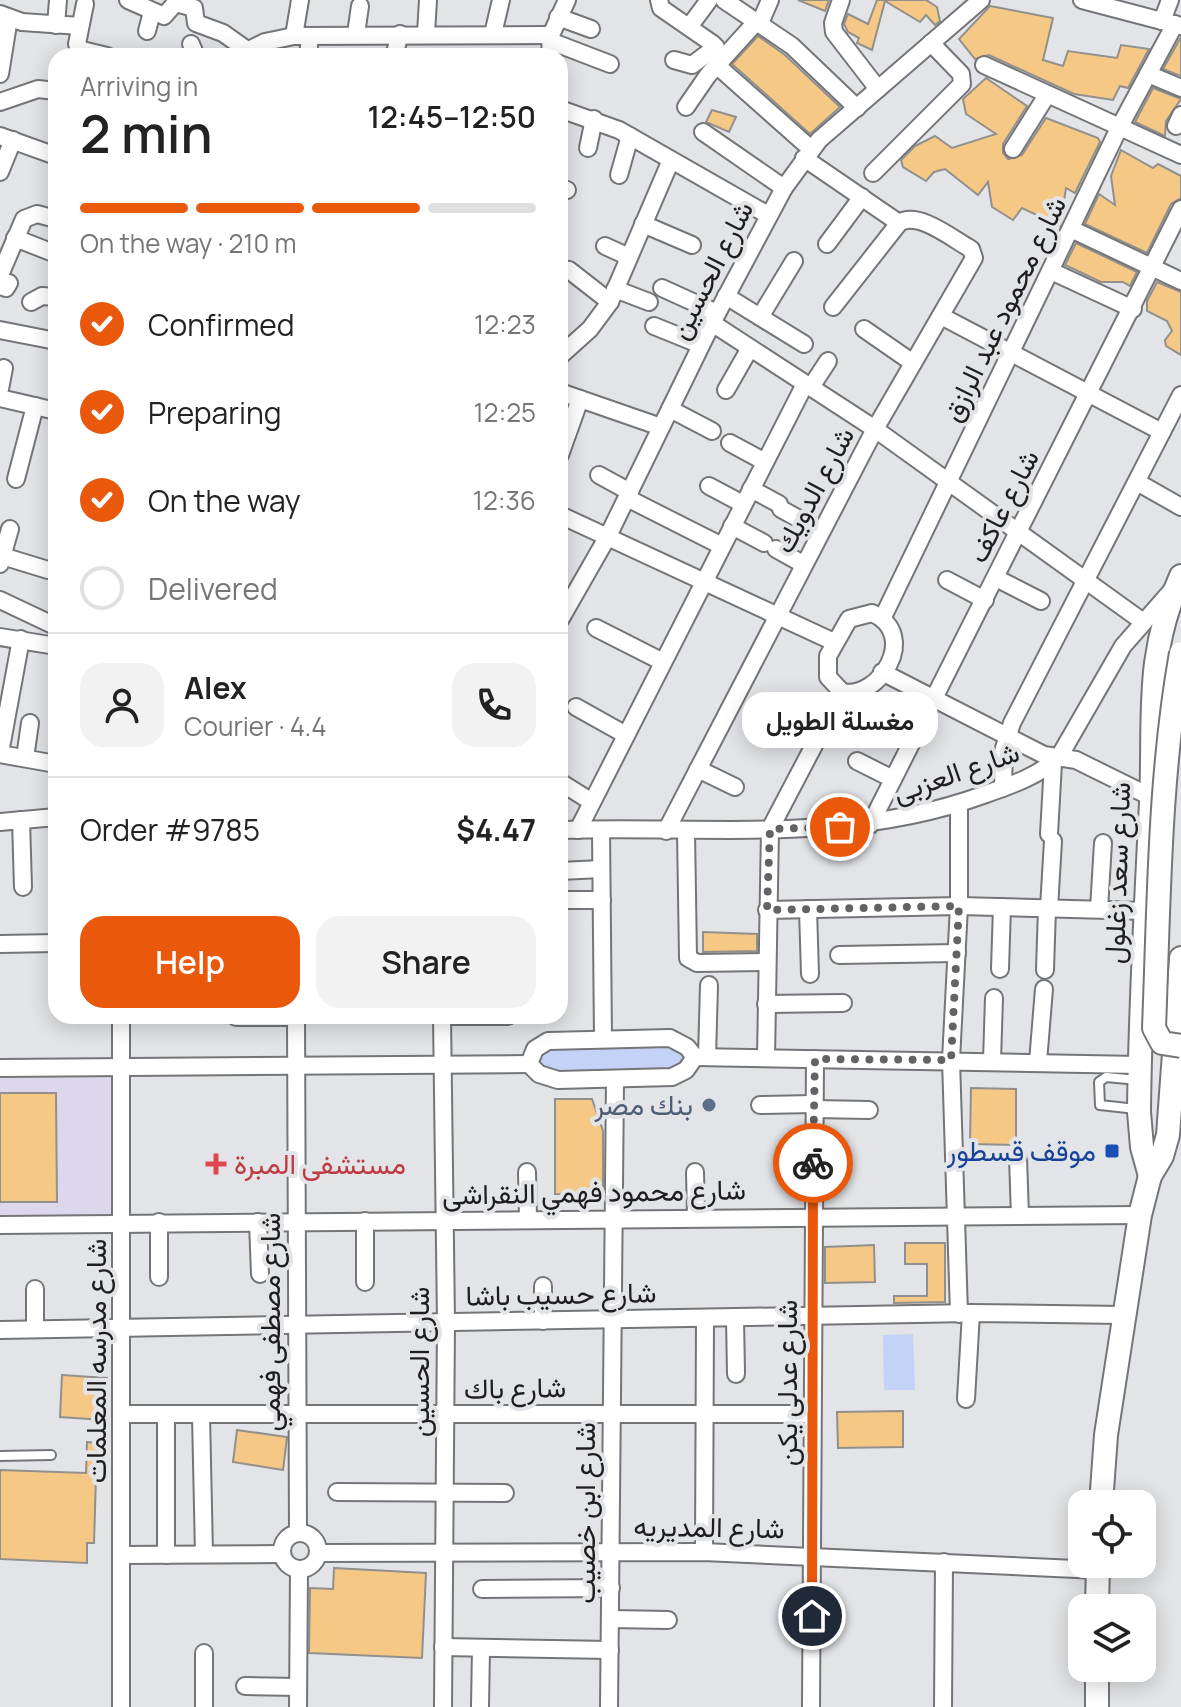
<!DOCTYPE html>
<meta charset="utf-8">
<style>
body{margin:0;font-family:Manrope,Vazirmatn,sans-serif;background:#f2f2f2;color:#222;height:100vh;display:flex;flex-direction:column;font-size:30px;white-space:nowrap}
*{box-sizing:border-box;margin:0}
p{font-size:26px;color:#767676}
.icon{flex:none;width:44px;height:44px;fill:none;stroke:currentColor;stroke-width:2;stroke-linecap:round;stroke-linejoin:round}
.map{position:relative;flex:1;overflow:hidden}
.panel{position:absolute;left:48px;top:48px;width:520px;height:976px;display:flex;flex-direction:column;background:#fff;border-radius:24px;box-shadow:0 4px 20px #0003}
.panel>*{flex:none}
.tools{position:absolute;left:1068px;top:1490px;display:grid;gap:16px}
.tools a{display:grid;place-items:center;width:88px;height:88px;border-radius:16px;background:#fff;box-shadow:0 4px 20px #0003;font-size:40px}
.pin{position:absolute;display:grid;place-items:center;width:68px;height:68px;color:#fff;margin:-34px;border:4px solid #fff;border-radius:50%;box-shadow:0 2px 8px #0007}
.courier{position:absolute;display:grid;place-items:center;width:80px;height:80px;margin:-40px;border:6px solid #ea580c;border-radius:50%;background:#fff;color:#222;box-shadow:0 2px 10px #0007}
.bubble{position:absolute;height:56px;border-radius:24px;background:#fff;box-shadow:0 4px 20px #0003;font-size:26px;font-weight:600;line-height:56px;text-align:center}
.headline em{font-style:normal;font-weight:600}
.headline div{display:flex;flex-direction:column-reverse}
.headline{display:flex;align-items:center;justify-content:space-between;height:136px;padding:0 32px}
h1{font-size:52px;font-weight:600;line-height:60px}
.bar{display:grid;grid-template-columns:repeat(4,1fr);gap:12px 8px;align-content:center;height:96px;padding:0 32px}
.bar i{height:10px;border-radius:6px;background:#e0e0e0}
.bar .on{background:#ea580c}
.bar p{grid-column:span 4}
.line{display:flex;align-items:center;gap:20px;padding:0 32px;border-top:2px solid #e0e0e0}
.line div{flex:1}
.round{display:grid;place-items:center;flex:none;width:84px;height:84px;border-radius:24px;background:#f2f2f2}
ol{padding:0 32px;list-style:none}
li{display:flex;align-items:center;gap:24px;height:88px}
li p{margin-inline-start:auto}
li .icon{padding:8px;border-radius:50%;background:#ea580c;color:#fff;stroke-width:4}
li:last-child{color:#767676}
li i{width:44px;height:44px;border:4px solid #e0e0e0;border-radius:50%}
.primary-button{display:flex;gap:16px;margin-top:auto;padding:16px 32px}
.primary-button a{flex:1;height:92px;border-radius:24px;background:#ea580c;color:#fff;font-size:32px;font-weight:600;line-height:92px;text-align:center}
.primary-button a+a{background:#f2f2f2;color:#222}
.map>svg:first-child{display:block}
.education{fill:#ddd7ec}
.green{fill:#c5d2f7}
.building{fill:#f6c885;stroke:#92908d;stroke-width:2}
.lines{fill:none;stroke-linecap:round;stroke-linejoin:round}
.service-casing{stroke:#747578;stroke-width:12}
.minor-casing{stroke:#747578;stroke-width:20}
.secondary-casing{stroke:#747578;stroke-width:26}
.service{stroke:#fff;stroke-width:8}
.minor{stroke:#fff;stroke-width:16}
.secondary{stroke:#fff;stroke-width:22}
.secondary-bridge-casing{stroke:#747578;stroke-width:26;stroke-linecap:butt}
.secondary-bridge{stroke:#fff;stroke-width:22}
.done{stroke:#636365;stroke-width:8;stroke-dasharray:0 14.4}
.route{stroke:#ea580c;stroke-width:10}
.service-dot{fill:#5c6f8a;stroke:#e3e4e8;stroke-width:3}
.transit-dot{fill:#1a4fb4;stroke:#e3e4e8;stroke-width:3}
.health-dot{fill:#e0444e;stroke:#e3e4e8;stroke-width:3}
.labels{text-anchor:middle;stroke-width:8;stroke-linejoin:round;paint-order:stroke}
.street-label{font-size:28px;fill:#1e1e1f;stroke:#e3e4e8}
.service-label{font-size:28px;fill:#4e5e75;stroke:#e3e4e8;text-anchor:end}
.transit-label{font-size:28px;fill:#164399;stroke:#e3e4e8;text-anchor:end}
.health-label{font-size:28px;fill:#be3a42;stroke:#e3e4e8;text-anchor:start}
</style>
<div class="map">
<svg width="1181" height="1707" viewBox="0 0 1181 1707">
<rect width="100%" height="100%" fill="#e3e4e8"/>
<!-- education -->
<polygon class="education" points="121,1068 121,1220 0,1224 0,1069"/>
<!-- green -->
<g class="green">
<polygon points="669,1042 691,1057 672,1072 550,1075 535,1063 545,1047"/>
<polygon points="913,1334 915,1390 884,1390 883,1335"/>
</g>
<!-- building -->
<g class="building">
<polygon points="798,0 829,0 825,11"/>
<polygon points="877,0 926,0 937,7 940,21 935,25 926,15 920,22 885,1 872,50 857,43 859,38 848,32 844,24 848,14 868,24"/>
<polygon points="990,6 1053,18 1043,60 1063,66 1068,51 1117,58 1121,45 1149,49 1128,88 1120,86 1113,100 1074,94 989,55 975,59 959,39"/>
<polygon points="758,36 785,55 840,107 810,134 732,64"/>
<polygon points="1181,37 1181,76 1163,69"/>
<polygon points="986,78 1027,106 1003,144 1003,153 1008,159 1022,155 1046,118 1098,138 1100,142 1075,193 1066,188 1060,226 1022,208 1013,220 992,207 988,182 978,195 945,169 934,172 926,181 903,167 901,160 915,146 935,136 952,148 996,134 966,114 963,99"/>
<polygon points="1153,88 1181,99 1166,121 1165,136 1135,122"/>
<polygon points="712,110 736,117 729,132 706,122"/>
<polygon points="1121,150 1153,168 1158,164 1181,176 1181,198 1171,204 1147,253 1085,224 1099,194 1115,205 1111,176"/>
<polygon points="1076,243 1137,272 1130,286 1123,282 1101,282 1065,265"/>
<polygon points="1157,282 1181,292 1181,355 1166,346 1165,340 1172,331 1167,321 1147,311 1147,301"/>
<polygon points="703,932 757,934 757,951 703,952"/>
<polygon points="971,1088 1016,1089 1016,1145 970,1144"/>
<polygon points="0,1093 56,1093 57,1202 0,1202"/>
<polygon points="555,1099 592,1099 603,1131 603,1195 555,1194"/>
<polygon points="905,1243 945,1243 945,1302 894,1303 894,1296 927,1296 927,1264 905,1264"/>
<polygon points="874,1245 875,1282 825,1283 825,1247"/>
<polygon points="62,1375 107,1378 104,1420 60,1417"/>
<polygon points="903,1411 903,1447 838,1448 837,1412"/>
<polygon points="237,1430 287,1437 283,1470 233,1462"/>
<polygon points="87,1442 97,1443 94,1543 87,1543 87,1563 0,1559 0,1470 86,1473"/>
<polygon points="334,1568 426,1573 422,1658 309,1653 310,1588 333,1589"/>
</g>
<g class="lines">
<!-- service casing -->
<g class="service-casing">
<g id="service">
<polyline points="1136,1109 1100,1105 1099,1082 1106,1077 1138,1080"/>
<polyline points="0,1456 51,1455"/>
</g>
</g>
<!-- minor casing -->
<g class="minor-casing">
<g id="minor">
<polyline points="128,0 164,16 178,0"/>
<polyline points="659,0 661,8 713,44 722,70 811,149"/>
<polyline points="724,0 792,46 857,108"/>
<polyline points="841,0 833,23 834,32 878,89"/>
<polyline points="1082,0 1181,26"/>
<polyline points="176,3 194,8 196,23 223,33 247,50"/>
<polyline points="85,4 77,44 82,50 107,56"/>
<polyline points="0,14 22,22 80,26"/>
<polyline points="558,17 591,29"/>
<polyline points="1162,21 1170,0"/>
<polyline points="760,23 770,0"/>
<polyline points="56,25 58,0"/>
<polyline points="689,27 709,0"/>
<polyline points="147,31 152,12"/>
<polyline points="426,33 428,0"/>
<polyline points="356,34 360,6"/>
<polyline points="493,34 501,0"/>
<polyline points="294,36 300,0"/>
<polyline points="550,41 610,64"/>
<polyline points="191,44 196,56"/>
<polyline points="237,56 265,42 294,36 551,35"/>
<polyline points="308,56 310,36"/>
<polyline points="394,56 400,34"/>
<polyline points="550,56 551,35 567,0"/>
<polyline points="674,60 692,65 716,47"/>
<polyline points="984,65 1181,155"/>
<polyline points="0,74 9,18"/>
<polyline points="1148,74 1181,88"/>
<polyline points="0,102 38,89 56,91"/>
<polyline points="686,107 708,75 757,21"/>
<polyline points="560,109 619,130 768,215"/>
<polyline points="1176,126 1181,115"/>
<polyline points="703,132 784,188"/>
<polyline points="0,136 56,156"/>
<polyline points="588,148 594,119"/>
<polyline points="1013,149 1047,95"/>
<polyline points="804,158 899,223 833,307"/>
<polyline points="0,172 13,140"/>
<polyline points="873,173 962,84 961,74 931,43"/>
<polyline points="619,175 630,136"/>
<polyline points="560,188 567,190"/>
<polyline points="643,224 692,245"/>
<polyline points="1071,229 1181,281"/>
<polyline points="15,238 56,254"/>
<polyline points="827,244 862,197"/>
<polyline points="605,246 629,257"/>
<polyline points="560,269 569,270 610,302"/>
<polyline points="1051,271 1133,309"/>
<polyline points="0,275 24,219 37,214 56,219"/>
<polyline points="0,286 6,288 9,283"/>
<polyline points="662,288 717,313"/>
<polyline points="615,289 649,302"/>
<polyline points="726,296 804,344"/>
<polyline points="31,302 42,296 56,297"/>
<polyline points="941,316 1162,432"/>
<polyline points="760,317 794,261"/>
<polyline points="712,323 875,429 1142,621"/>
<polyline points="654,326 701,345"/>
<polyline points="864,329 913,363"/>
<polyline points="0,330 56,341"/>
<polyline points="560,356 590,329 610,302 671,160"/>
<polyline points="811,387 828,361"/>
<polyline points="0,389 4,368"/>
<polyline points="726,390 750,348"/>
<polyline points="560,392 661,427"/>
<polyline points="0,398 56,411"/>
<polyline points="670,409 712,431"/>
<polyline points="730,443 765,462"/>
<polyline points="560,455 580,399"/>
<polyline points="599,475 630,492"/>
<polyline points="16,479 35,406"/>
<polyline points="1137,482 1181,507"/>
<polyline points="709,486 743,504"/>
<polyline points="751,489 779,504"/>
<polyline points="627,498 722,546"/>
<polyline points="781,509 821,531"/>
<polyline points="560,515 834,642"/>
<polyline points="732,526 764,543"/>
<polyline points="776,549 803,564"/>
<polyline points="2,556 48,570"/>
<polyline points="0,564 10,529"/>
<polyline points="996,578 1041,601"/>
<polyline points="947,580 985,600"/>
<polyline points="0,600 55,626"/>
<path d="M872 613C921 635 878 701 842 692L828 677V656L849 619Z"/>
<polyline points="883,617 1119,128 1175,24"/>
<polyline points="560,620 608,536 712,323 784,188 819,140 981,0"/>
<polyline points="596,628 663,662"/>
<polyline points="0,637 56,646"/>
<polyline points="882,672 1044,755 1076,760 1151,797"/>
<polyline points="576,707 626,735"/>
<polyline points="0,753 21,639"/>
<polyline points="0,754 56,764"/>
<polyline points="25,758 30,723"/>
<polyline points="857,761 893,779"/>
<polyline points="698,769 735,787"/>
<polyline points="560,782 592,802"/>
<polyline points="1003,788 1004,748 1012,723 1181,395"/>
<polyline points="21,820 23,887"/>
<polyline points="0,822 56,817"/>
<polyline points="870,825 1181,209"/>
<path d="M560 830C703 825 846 845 983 795 1009 786 1039 776 1059 757L1123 646 1173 589"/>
<polyline points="578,830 805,384"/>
<polyline points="601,830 603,1039"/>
<path d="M666 831 875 429 974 258 971 249C954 240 918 210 899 223"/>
<polyline points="686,831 688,958 697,963 767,962"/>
<polyline points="1049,834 1053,763"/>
<polyline points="560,871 601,869"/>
<polyline points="560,900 602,900"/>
<polyline points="1049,908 1053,841"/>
<polyline points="808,909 810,974"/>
<polyline points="1099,909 1103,843"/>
<polyline points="767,910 959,906 1145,911"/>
<polyline points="0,944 56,943"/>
<polyline points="839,955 957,953"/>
<polyline points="1000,969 1002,907"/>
<polyline points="1045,970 1047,908"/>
<polyline points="766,1004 843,1003"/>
<polyline points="296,1016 298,1532"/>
<polyline points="442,1016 446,1322 443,1707"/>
<polyline points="442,1016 508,1016"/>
<polyline points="236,1017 296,1017"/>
<polygon points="670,1038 687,1047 695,1057 686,1070 672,1077 558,1080 539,1074 529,1064 535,1049 548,1041"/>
<polyline points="695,1057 1139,1065"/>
<polyline points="707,1057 709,985"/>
<polyline points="766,1058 770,829 842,692"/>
<polyline points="992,1061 994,998"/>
<polyline points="1038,1062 1044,989"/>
<polyline points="0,1068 529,1064"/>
<polyline points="760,1105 814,1104"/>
<polyline points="814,1109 869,1110"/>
<polyline points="1018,1158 1020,1216"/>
<polyline points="527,1172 528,1219"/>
<polyline points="695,1172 696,1216"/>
<polyline points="365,1221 365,1282"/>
<polyline points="258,1222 260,1274"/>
<polyline points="0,1225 1140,1215"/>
<polyline points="159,1277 159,1222"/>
<polyline points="35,1289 35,1329"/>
<polyline points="959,1314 951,1060 959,906 959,804"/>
<polyline points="735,1318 736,1374"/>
<polyline points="543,1321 543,1286"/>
<polyline points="0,1330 971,1313 1123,1315"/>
<polyline points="966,1399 971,1313"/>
<polyline points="122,1414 812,1414"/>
<polyline points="201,1415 204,1554"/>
<polyline points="337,1492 505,1493"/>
<circle cx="300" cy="1551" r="18"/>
<polyline points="704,1552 705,1319"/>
<polyline points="318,1553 704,1552 1098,1570"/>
<polyline points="121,1555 282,1554"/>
<polyline points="166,1555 166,1415"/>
<polyline points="482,1589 611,1588"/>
<polyline points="611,1619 668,1620"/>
<polyline points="443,1647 610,1650"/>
<polyline points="245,1686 298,1687"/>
<polyline points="121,1707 121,1016"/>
<polyline points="204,1707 204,1653"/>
<polyline points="298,1707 299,1569"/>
<polyline points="480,1707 481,1648"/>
<polyline points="609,1707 615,1080"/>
<polyline points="811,1707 815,1059"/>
<polyline points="943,1707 944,1562"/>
</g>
</g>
<!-- secondary casing -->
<g class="secondary-casing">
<g id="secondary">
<path d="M1150 1176 1142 1147 1139 1112C1140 1008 1146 905 1151 802 1155 718 1144 657 1181 576"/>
<polyline points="1101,1504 1106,1435 1140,1215 1150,1176 1162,1156 1168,1135 1181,958"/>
<polyline points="1097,1608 1098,1564"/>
<polyline points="1097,1707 1097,1668"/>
</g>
</g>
<!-- service -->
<use href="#service" class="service"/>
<!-- minor -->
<use href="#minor" class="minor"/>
<!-- secondary -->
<use href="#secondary" class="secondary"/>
<!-- secondary-bridge casing -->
<g class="secondary-bridge-casing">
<path id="secondary-bridge" d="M1181 653C1159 777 1159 903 1154 1028L1162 1043 1181 1046"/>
</g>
<!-- secondary-bridge -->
<use href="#secondary-bridge" class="secondary-bridge"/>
</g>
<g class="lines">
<!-- done -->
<polyline class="done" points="813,1163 815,1059 951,1060 959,906 767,910 770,829 840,827"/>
<!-- route -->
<polyline class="route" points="812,1616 813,1163"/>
</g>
<!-- markers -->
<circle class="service-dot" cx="709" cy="1105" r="8"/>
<rect class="transit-dot" x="1104" y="1143" width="16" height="16" rx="4"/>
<path class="health-dot" d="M212 1152h8v8h8v8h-8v8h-8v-8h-8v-8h8z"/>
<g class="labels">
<!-- street labels -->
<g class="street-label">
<text transform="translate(711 270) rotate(-63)" y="10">شارع الحسين</text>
<text transform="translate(1004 309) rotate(-64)" y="10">شارع محمود عبد الرازق</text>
<text transform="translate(814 490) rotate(-62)" y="10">شارع الدويك</text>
<text transform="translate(1003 506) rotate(-63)" y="10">شارع عاكف</text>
<text transform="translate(956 772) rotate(-19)" y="10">شارع العزبى</text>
<text transform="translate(1117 873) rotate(-88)" y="10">شارع سعد زغلول</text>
<text transform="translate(594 1192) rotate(-1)" y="10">شارع محمود فهمي النقراشى</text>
<text transform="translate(561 1294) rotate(-1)" y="10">شارع حسيب باشا</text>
<text transform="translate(270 1322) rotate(-90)" y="10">شارع مصطفى فهمي</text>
<text transform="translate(96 1361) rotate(-90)" y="10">شارع مدرسه المعلمات</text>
<text transform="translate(419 1362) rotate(-90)" y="10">شارع الحسين</text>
<text transform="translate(787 1383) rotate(-90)" y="10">شارع عدلى يكن</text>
<text transform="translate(515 1388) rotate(-1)" y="10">شارع باك</text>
<text transform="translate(585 1513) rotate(-90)" y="10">شارع ابن خصيب</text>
<text transform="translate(709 1527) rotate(1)" y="10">شارع المديريه</text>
</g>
<!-- service labels -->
<g class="service-label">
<text x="693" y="1115">بنك مصر</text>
</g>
<!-- transit labels -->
<g class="transit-label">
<text x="1096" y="1161">موقف قسطور</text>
</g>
<!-- health labels -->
<g class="health-label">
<text x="234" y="1174">مستشفى المبرة</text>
</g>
</g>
</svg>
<div class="tools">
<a><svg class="icon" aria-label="locate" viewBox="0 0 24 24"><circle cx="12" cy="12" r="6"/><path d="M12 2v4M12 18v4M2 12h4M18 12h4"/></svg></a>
<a><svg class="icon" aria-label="layers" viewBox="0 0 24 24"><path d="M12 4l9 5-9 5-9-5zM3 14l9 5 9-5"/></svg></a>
</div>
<div class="pin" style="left:840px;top:827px;background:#ea580c"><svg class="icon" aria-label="bag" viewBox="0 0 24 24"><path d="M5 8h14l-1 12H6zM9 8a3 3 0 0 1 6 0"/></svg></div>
<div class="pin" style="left:812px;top:1616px;background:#1f2937"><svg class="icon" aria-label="home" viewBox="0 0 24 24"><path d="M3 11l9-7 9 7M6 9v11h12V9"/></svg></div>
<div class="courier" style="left:813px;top:1163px"><svg class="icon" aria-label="bike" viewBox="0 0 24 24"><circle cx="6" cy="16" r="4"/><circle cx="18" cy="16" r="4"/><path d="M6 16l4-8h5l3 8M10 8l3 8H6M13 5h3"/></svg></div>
<div class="bubble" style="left:742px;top:692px;width:196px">مغسلة الطويل</div>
<section class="panel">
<div class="headline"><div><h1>2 min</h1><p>Arriving in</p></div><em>12:45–12:50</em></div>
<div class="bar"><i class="on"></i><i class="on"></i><i class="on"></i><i></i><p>On the way · 210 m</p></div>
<ol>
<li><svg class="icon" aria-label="check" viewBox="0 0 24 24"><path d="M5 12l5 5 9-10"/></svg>Confirmed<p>12:23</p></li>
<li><svg class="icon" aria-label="check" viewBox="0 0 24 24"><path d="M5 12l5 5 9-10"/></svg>Preparing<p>12:25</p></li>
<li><svg class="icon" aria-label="check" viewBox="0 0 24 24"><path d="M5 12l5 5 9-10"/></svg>On the way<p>12:36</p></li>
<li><i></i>Delivered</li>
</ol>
<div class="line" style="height:144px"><a class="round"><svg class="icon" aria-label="person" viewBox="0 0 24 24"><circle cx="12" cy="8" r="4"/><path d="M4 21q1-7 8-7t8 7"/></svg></a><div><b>Alex</b><p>Courier · 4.4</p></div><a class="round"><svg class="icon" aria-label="phone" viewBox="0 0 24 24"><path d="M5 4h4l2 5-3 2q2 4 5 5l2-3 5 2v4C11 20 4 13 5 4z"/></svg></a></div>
<div class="line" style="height:104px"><div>Order #9785</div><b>$4.47</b></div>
<div class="primary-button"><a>Help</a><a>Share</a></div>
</section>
</div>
